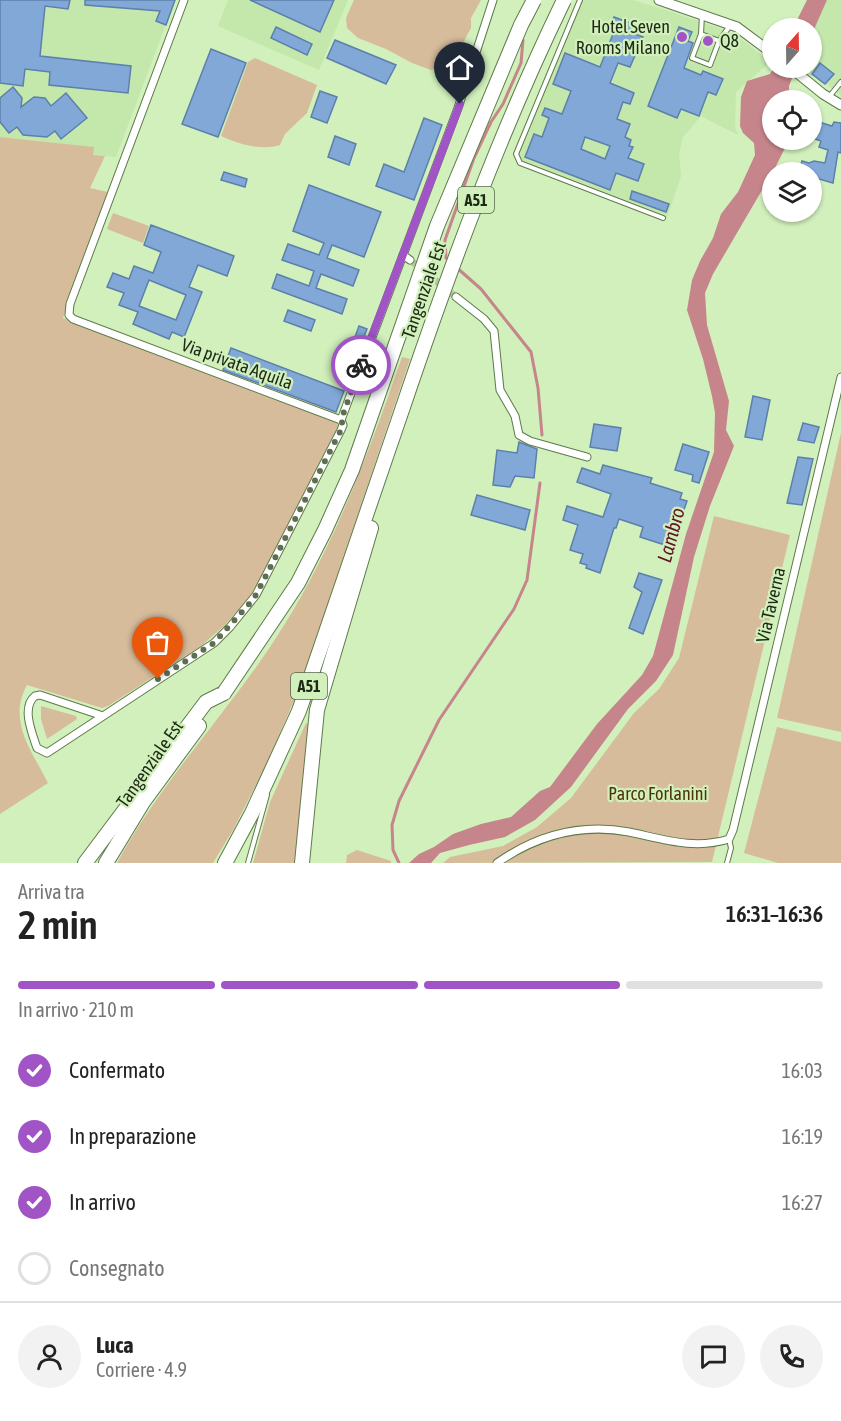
<!DOCTYPE html>
<html lang="it">
<meta charset="utf-8">
<style>
body{margin:0;font-family:"Asap Condensed",sans-serif;background:#f2f2f2;color:#222;height:100vh;display:flex;flex-direction:column;font-size:22px;white-space:nowrap}
*{box-sizing:border-box;margin:0}
p{font-size:20px;color:#767676}
.icon{flex:none;width:33px;height:33px;fill:none;stroke:currentColor;stroke-width:2;stroke-linecap:round;stroke-linejoin:round}
.map{position:relative;height:863px;overflow:hidden}
.panel{display:flex;flex-direction:column;background:#fff;flex:1}
.panel>*{flex:none}
.needle{width:39px;rotate:20deg}
.controls{position:absolute;left:762px;top:18px;display:grid;gap:12px}
.controls a{display:grid;place-items:center;width:60px;height:60px;border-radius:50%;background:#fff;box-shadow:0 2px 4px #0004;font-size:30px}
.pin{position:absolute;display:grid;place-items:center;width:51px;height:51px;color:#fff;margin:-62px -26px;border-radius:50% 50% 50% 0;rotate:-45deg;box-shadow:0 0 6px #0007}
.pin .icon{rotate:45deg}
.courier{position:absolute;display:grid;place-items:center;width:60px;height:60px;margin:-30px;border:4px solid #a054c6;border-radius:50%;background:#fff;color:#222;box-shadow:0 2px 8px #0007}
.summary em{font-style:normal;font-weight:600}
.summary div{display:flex;flex-direction:column-reverse}
.summary{display:flex;align-items:center;justify-content:space-between;height:102px;padding:0 18px}
h1{font-size:39px;font-weight:600;line-height:45px}
.bar{display:grid;grid-template-columns:repeat(4,1fr);gap:9px 6px;align-content:center;height:72px;padding:0 18px}
.bar i{height:8px;border-radius:4px;background:#e0e0e0}
.bar .on{background:#a054c6}
.bar p{grid-column:span 4}
.line{display:flex;align-items:center;gap:15px;padding:0 18px;border-top:2px solid #e0e0e0}
.line div{flex:1}
.round{display:grid;place-items:center;flex:none;width:63px;height:63px;border-radius:32px;background:#f2f2f2}
ol{padding:0 18px;list-style:none}
li{display:flex;align-items:center;gap:18px;height:66px}
li p{margin-inline-start:auto}
li .icon{padding:6px;border-radius:50%;background:#a054c6;color:#fff;stroke-width:4}
li:last-child{color:#767676}
li i{width:33px;height:33px;border:3px solid #e0e0e0;border-radius:50%}
.map>svg:first-child{display:block}
.built{fill:#c4e7ac}
.green{fill:#d7bc9b}
.water{fill:#c6858b}
.lines{fill:none;stroke-linecap:round;stroke-linejoin:round}
.stream{stroke:#c6858b;stroke-width:3}
.building{fill:#81a8d7;stroke:#5c80ab;stroke-width:1.5;fill-rule:evenodd}
.minor-tunnel{stroke:#adc89b;stroke-width:7;stroke-dasharray:7 3.5;stroke-linecap:butt}
.service-casing{stroke:#5e7a4b;stroke-width:6}
.minor-casing{stroke:#5e7a4b;stroke-width:9}
.tertiary-casing{stroke:#5e7a4b;stroke-width:11}
.motorway-casing{stroke:#5e7a4b;stroke-width:16}
.service{stroke:#fff;stroke-width:4}
.minor{stroke:#fff;stroke-width:7}
.tertiary{stroke:#fff;stroke-width:9}
.motorway{stroke:#fff;stroke-width:14}
.motorway-bridge-casing{stroke:#5e7a4b;stroke-width:16;stroke-linecap:butt}
.motorway-bridge{stroke:#fff;stroke-width:14}
.done{stroke:#5d6f50;stroke-width:6;stroke-dasharray:0 10.8}
.route{stroke:#a054c6;stroke-width:8}
.poi-dot{fill:#a054c6;stroke:#d1f0bc;stroke-width:2}
.labels{text-anchor:middle;stroke-width:4.5;stroke-linejoin:round;paint-order:stroke}
.shield{fill:#d1f0bc;stroke:#546548;stroke-width:1.5}
.shield-label{font-size:16px;font-weight:bold;fill:#1e2a16}
.poi-label{font-size:18px;fill:#1e2a16;stroke:#d1f0bc;text-anchor:end}
.street-label{font-size:18px;fill:#1e2a16;stroke:#d1f0bc}
.park-label{font-size:18px;fill:#4e3309;stroke:#d1f0bc}
.water-label{font-size:20px;font-style:italic;fill:#621425;stroke:#d1f0bc}
</style>
<div class="map">
<svg width="841" height="863" viewBox="0 0 841 863">
<rect width="100%" height="100%" fill="#d1f0bc"/>
<!-- built -->
<g class="built">
<polygon points="0,0 175,0 116,157 93,155 93,147 0,137"/>
<polygon points="228,0 348,0 319,70 218,26"/>
<polygon points="582,0 633,0 669,11 725,30 741,39 770,62 736,92 735,127 738,135 701,116 683,137 679,153 681,176 667,218 521,161 518,154"/>
<polygon points="827,0 841,0 841,95 805,68 812,68 812,34"/>
</g>
<!-- green -->
<g class="green">
<polygon points="354,0 481,0 471,18 471,28 457,54 441,68 431,70 412,63 386,49 358,38 347,28 346,18"/>
<path d="M255 58 317 85 307 113 285 134 280 145C262 151 238 144 221 136L248 62Z"/>
<path d="M0 137 94 147 93 155 105 156 90 188 108 192 63 318 329 418 336 422 338 426 254 592 225 625 200 647 108 706 102 708 27 685C7 721 32 751 48 783L0 814Z"/>
<polygon points="113,213 149,226 143,243 107,229"/>
<path d="M402 357 410 359 301 684 267 763 233 830 213 863H117C159 785 221 720 270 647 330 558 367 458 402 357Z"/>
<polygon points="841,433 841,732 777,718"/>
<polygon points="714,516 790,535 712,862 443,863 450,857 503,846 537,827 571,798 634,713 659,689 679,658"/>
<polygon points="41,706 76,716 77,719 47,739 41,719"/>
<polygon points="306,723 309,724 298,863 253,863 270,802"/>
<polygon points="777,727 841,742 841,863 778,863 744,853"/>
<polygon points="357,850 391,861 391,863 346,863 347,855"/>
</g>
<!-- water -->
<g class="water">
<polygon points="807,0 827,0 812,34 812,28 793,28"/>
<polygon points="774,68 796,68 789,86 789,100 772,100 772,140 789,140 775,168 713,274 705,293 707,325 729,401 726,430 734,446 710,506 694,557 673,655 656,681 628,709 571,787 535,820 505,837 469,845 440,853 431,863 409,863 419,854 434,847 453,834 481,824 511,817 540,791 550,787 597,724 642,675 653,656 686,534 714,452 715,413 712,396 703,359 687,310 692,280 700,261 713,238 721,214 738,192 755,155 754,143 743,133 740,126 741,97 747,81 770,74"/>
</g>
<g class="lines">
<!-- stream -->
<g class="stream">
<polyline points="449,260 446,258 445,240 474,158 491,122 503,104 521,63 523,40"/>
<polyline points="456,267 481,289 531,352 538,388 542,435"/>
<polyline points="399,863 393,850 392,825 399,801 439,720 514,609 527,580 540,483"/>
</g>
</g>
<!-- building -->
<g class="building">
<polygon points="0,0 70,0 68,9 45,6 40,56 131,66 128,93 49,85 50,72 25,69 23,86 0,83"/>
<polygon points="85,0 175,0 166,25 156,21 160,11 85,5"/>
<polygon points="250,0 334,0 320,32"/>
<path d="M614 17 633 24 630 32 643 37 630 67 618 63 610 83 634 93 630 104 623 102 617 119 630 124 625 137 631 140 629 146 633 147 628 158 644 164 638 181 616 173 610 190 525 157 534 134 542 137 549 118 542 115 545 108 562 114 571 91 553 84 565 53 600 67 615 29 610 27ZM585 137 610 146 605 159 581 149Z"/>
<polygon points="276,27 312,44 307,55 271,38"/>
<polygon points="679,27 692,32 688,41 693,43 684,68 701,75 703,71 723,79 716,95 708,92 699,116 681,109 677,118 648,106"/>
<polygon points="335,40 396,65 386,84 327,58"/>
<polygon points="211,49 246,63 218,137 182,124"/>
<polygon points="820,63 834,74 825,84 812,74"/>
<polygon points="13,87 22,98 21,107 34,97 45,98 51,106 66,93 87,118 61,139 55,131 47,137 23,135 17,127 9,133 0,122 0,98"/>
<polygon points="320,91 337,97 327,123 311,117"/>
<polygon points="424,118 442,125 414,200 376,186 384,164 404,172"/>
<polygon points="819,122 832,126 834,122 841,123 841,153 838,152 833,183 812,177 812,172 799,172 802,161 809,163 814,161 825,163 828,150 819,147 821,141 815,139 816,136 814,135"/>
<polygon points="335,136 356,144 349,165 328,157"/>
<polygon points="224,172 247,179 245,187 221,180"/>
<polygon points="309,185 381,212 364,257 332,245 327,258 359,270 353,286 321,274 316,288 347,299 342,314 272,288 277,274 309,286 314,271 282,260 288,244 319,255 324,243 293,231"/>
<polygon points="632,191 669,204 666,212 630,199"/>
<path d="M151 225 234 256 227 276 198 265 189 287 202 292 184 337 172 332 169 339 133 324 138 312 119 305 124 293 107 287 113 273 129 279 134 266 153 273 161 252 144 245ZM149 280 186 295 176 320 139 306Z"/>
<polygon points="288,310 315,320 311,331 284,321"/>
<polygon points="359,326 367,329 356,357 349,354"/>
<polygon points="231,348 344,391 336,412 223,370"/>
<polygon points="753,396 770,400 762,440 745,437"/>
<polygon points="803,423 819,427 814,443 798,440"/>
<polygon points="594,424 621,428 617,451 590,447"/>
<polygon points="519,442 537,449 534,478 515,476 510,487 493,485 497,450 517,453"/>
<polygon points="683,444 709,452 699,483 692,481 693,475 675,470"/>
<polygon points="798,457 813,459 802,505 787,503"/>
<polygon points="603,465 652,478 650,483 682,493 680,499 687,501 671,547 640,537 643,527 619,519 616,528 614,528 600,573 586,568 587,565 580,563 583,554 570,550 578,525 563,520 567,506 603,517 611,494 577,482 582,468 600,474"/>
<polygon points="477,495 530,510 525,530 471,515"/>
<polygon points="639,573 662,580 643,634 629,628 642,592 634,587"/>
</g>
<g class="lines">
<!-- minor-tunnel -->
<polyline class="minor-tunnel" points="410,260 456,297"/>
<!-- service casing -->
<g class="service-casing">
<g id="service">
<polyline points="580,0 516,154 520,163 663,218"/>
<polyline points="702,15 701,34 692,58 710,65 719,41 729,27"/>
<polyline points="701,34 719,41"/>
<polyline points="829,97 841,82"/>
<polyline points="248,863 267,795"/>
<polyline points="727,863 731,848 729,839"/>
</g>
</g>
<!-- minor casing -->
<g class="minor-casing">
<g id="minor">
<polyline points="184,0 70,304 69,315 73,319 341,420"/>
<polyline points="410,260 403,255 458,108 493,0"/>
<polyline points="456,297 484,319 494,331 500,390 515,416 519,435 530,441 587,457"/>
<path d="M103 716 40 695 35 696C21 707 32 733 37 748L47 753 214 643 230 627 256 595 341 430 343 425 341 420 403 255"/>
<path d="M497 863C537 835 580 823 629 832 663 839 694 850 729 839L733 830 841 377"/>
</g>
</g>
<!-- tertiary casing -->
<g class="tertiary-casing">
<g id="tertiary">
<polyline points="659,0 737,27 772,53"/>
<polyline points="791,68 823,94 841,105"/>
</g>
</g>
<!-- motorway casing -->
<g class="motorway-casing">
<g id="motorway">
<polyline points="85,863 206,702 224,693"/>
<polyline points="106,863 143,802 199,726"/>
<polyline points="225,863 252,813 299,711 403,407"/>
<polyline points="302,863 317,710 371,528"/>
</g>
</g>
<!-- service -->
<use href="#service" class="service"/>
<!-- minor -->
<use href="#minor" class="minor"/>
<!-- tertiary -->
<use href="#tertiary" class="tertiary"/>
<!-- motorway -->
<use href="#motorway" class="motorway"/>
<!-- motorway-bridge casing -->
<g class="motorway-bridge-casing">
<g id="motorway-bridge">
<path d="M403 407C450 268 500 132 564 0"/>
<polyline points="224,693 298,583 325,530 352,470 437,226 521,25 534,0"/>
</g>
</g>
<!-- motorway-bridge -->
<use href="#motorway-bridge" class="motorway-bridge"/>
</g>
<g class="lines">
<!-- done -->
<polyline class="done" points="158,679 214,643 249,604 256,595 341,430 343,425 341,420 361,365"/>
<!-- route -->
<polyline class="route" points="361,365 460,104"/>
</g>
<!-- markers -->
<g class="poi-dot">
<circle cx="682" cy="37" r="6"/>
<circle cx="708" cy="41" r="6"/>
</g>
<g class="labels">
<!-- shield labels -->
<g class="shield">
<rect x="458" y="187" width="36" height="26" rx="4.5"/>
<rect x="291" y="673" width="36" height="26" rx="4.5"/>
</g>
<g class="shield-label">
<text x="476" y="206">A51</text>
<text x="309" y="692">A51</text>
</g>
<!-- poi labels -->
<g class="poi-label">
<text x="670" y="33">Hotel Seven<tspan x="670" dy="21">Rooms Milano</tspan></text>
<text x="720" y="47" text-anchor="start">Q8</text>
</g>
<!-- street labels -->
<g class="street-label">
<text transform="translate(424 290) rotate(-71)" y="6">Tangenziale Est</text>
<text transform="translate(237 364) rotate(20)" y="6">Via privata Aquila</text>
<text transform="translate(771 605) rotate(-77)" y="6">Via Taverna</text>
<text transform="translate(150 764) rotate(-55)" y="6">Tangenziale Est</text>
</g>
<!-- park labels -->
<g class="park-label">
<text x="658" y="800">Parco Forlanini</text>
</g>
<!-- water labels -->
<g class="water-label">
<text transform="translate(671 535) rotate(-75)" y="7">Lambro</text>
</g>
</g>
</svg>
<div class="controls">
<a><svg class="needle" viewBox="-14 -14 28 28"><path d="M0-13l5 13h-10z" fill="#e53935"/><path d="M0 13l5-13h-10z" fill="#767676"/></svg></a>
<a><svg class="icon" aria-label="locate" viewBox="0 0 24 24"><circle cx="12" cy="12" r="6"/><path d="M12 2v4M12 18v4M2 12h4M18 12h4"/></svg></a>
<a><svg class="icon" aria-label="layers" viewBox="0 0 24 24"><path d="M12 4l9 5-9 5-9-5zM3 14l9 5 9-5"/></svg></a>
</div>
<div class="pin" style="left:158px;top:679px;background:#ea580c"><svg class="icon" aria-label="bag" viewBox="0 0 24 24"><path d="M5 8h14l-1 12H6zM9 8a3 3 0 0 1 6 0"/></svg></div>
<div class="pin" style="left:460px;top:104px;background:#1f2937"><svg class="icon" aria-label="home" viewBox="0 0 24 24"><path d="M3 11l9-7 9 7M6 9v11h12V9"/></svg></div>
<div class="courier" style="left:361px;top:365px"><svg class="icon" aria-label="bike" viewBox="0 0 24 24"><circle cx="6" cy="16" r="4"/><circle cx="18" cy="16" r="4"/><path d="M6 16l4-8h5l3 8M10 8l3 8H6M13 5h3"/></svg></div>
</div>
<section class="panel">
<div class="summary"><div><h1>2 min</h1><p>Arriva tra</p></div><em>16:31–16:36</em></div>
<div class="bar"><i class="on"></i><i class="on"></i><i class="on"></i><i></i><p>In arrivo · 210 m</p></div>
<ol>
<li><svg class="icon" aria-label="check" viewBox="0 0 24 24"><path d="M5 12l5 5 9-10"/></svg>Confermato<p>16:03</p></li>
<li><svg class="icon" aria-label="check" viewBox="0 0 24 24"><path d="M5 12l5 5 9-10"/></svg>In preparazione<p>16:19</p></li>
<li><svg class="icon" aria-label="check" viewBox="0 0 24 24"><path d="M5 12l5 5 9-10"/></svg>In arrivo<p>16:27</p></li>
<li><i></i>Consegnato</li>
</ol>
<div class="line" style="height:108px"><a class="round"><svg class="icon" aria-label="person" viewBox="0 0 24 24"><circle cx="12" cy="8" r="4"/><path d="M4 21q1-7 8-7t8 7"/></svg></a><div><b>Luca</b><p>Corriere · 4.9</p></div><a class="round"><svg class="icon" aria-label="chat" viewBox="0 0 24 24"><path d="M4 5h16v11H9l-5 4z"/></svg></a><a class="round"><svg class="icon" aria-label="phone" viewBox="0 0 24 24"><path d="M5 4h4l2 5-3 2q2 4 5 5l2-3 5 2v4C11 20 4 13 5 4z"/></svg></a></div>
</section>
